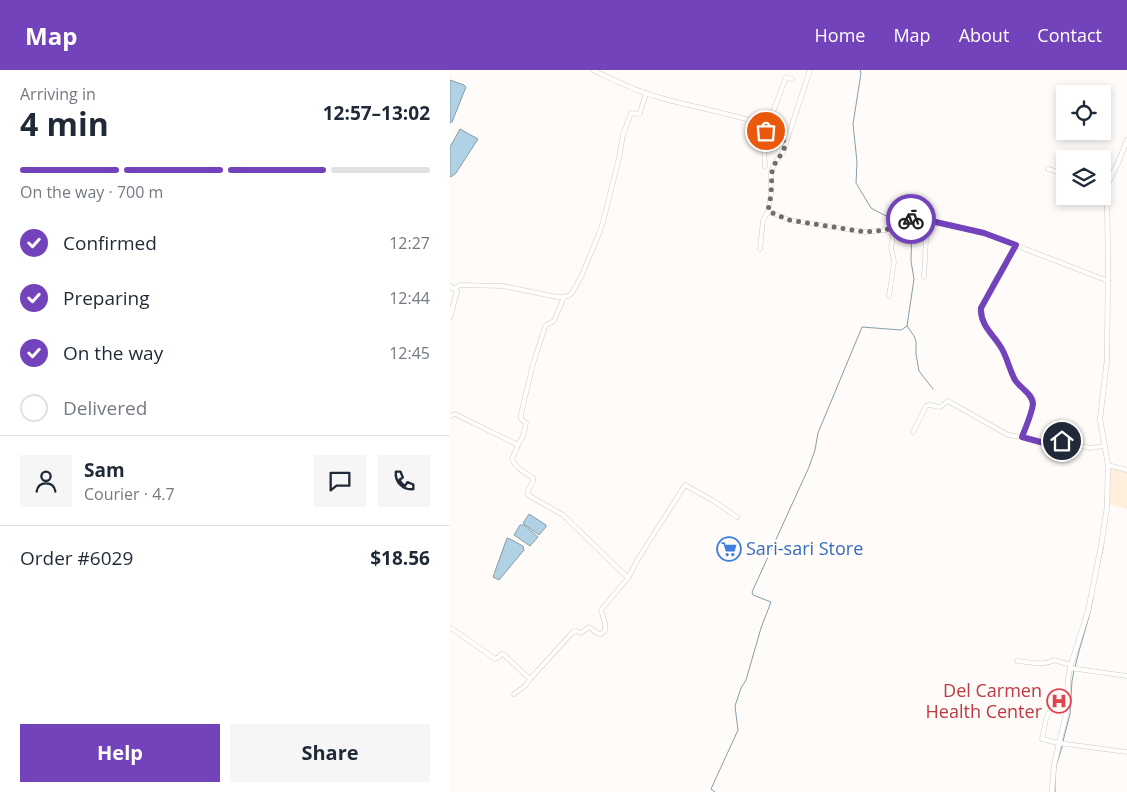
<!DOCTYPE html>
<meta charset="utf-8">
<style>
body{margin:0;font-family:"Open Sans",sans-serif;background:#f6f6f7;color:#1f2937;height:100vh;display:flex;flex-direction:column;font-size:19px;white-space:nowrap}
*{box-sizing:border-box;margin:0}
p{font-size:16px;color:#747a83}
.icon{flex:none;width:28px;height:28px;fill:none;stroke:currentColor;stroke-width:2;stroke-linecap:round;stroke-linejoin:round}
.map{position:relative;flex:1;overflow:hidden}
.drawer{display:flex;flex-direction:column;background:#fff;width:450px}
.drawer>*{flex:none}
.tools{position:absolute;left:606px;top:15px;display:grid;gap:10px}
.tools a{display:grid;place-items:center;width:55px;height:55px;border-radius:0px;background:#fff;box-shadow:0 2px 8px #0003;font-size:25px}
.pin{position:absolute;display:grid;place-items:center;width:42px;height:42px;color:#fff;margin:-21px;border:2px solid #fff;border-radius:50%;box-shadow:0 1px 5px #0007}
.courier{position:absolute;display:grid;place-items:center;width:50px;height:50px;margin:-25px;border:4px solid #7343bb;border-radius:50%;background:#fff;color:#222;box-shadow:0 1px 6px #0007}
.overview em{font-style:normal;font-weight:700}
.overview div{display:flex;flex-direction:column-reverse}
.overview{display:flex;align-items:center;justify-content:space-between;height:85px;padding:0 20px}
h1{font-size:32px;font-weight:700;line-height:38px}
.bar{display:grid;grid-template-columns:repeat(4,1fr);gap:8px 5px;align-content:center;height:60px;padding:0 20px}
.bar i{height:6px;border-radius:4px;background:#e0e1e3}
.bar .selected{background:#7343bb}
.bar p{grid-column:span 4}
.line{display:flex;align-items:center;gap:12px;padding:0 20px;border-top:1px solid #e0e1e3}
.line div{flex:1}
.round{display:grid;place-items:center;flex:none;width:52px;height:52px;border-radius:0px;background:#f6f6f7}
ol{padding:0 20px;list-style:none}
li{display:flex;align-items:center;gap:15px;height:55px}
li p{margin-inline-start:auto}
li .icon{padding:5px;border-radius:50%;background:#7343bb;color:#fff;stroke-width:4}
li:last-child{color:#747a83}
li i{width:28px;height:28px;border:2px solid #e0e1e3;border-radius:50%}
.primary-button{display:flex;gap:10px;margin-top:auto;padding:10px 20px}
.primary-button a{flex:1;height:58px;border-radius:0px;background:#7343bb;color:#fff;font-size:20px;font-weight:700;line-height:58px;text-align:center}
.primary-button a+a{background:#f6f6f7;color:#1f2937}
header{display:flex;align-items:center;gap:30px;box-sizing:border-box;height:70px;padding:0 25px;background:#7343bb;color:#fff}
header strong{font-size:24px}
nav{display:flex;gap:28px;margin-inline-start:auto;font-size:18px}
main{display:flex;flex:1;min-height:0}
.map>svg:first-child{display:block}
.education{fill:#ffefdc}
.water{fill:#b1d2e4;stroke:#879da9}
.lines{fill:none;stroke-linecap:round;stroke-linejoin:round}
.stream{stroke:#879da9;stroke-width:1}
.minor-casing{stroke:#d1cac2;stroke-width:5}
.tertiary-casing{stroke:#d1cac2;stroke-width:5.5}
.minor{stroke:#fff;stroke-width:4}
.tertiary{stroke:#fff;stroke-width:4.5}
.done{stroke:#706d6a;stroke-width:5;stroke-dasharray:0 9}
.route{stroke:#7343bb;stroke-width:6}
.labels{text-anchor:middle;stroke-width:5;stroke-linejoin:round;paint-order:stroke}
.shop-label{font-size:18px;fill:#366cbe;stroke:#fefbf8;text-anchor:start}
.health-label{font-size:18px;fill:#be3a42;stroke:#fefbf8;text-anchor:end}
</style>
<header>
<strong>Map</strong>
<nav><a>Home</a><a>Map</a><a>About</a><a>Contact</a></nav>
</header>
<main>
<section class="drawer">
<div class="overview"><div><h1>4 min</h1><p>Arriving in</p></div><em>12:57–13:02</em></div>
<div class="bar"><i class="selected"></i><i class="selected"></i><i class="selected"></i><i></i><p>On the way · 700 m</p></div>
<ol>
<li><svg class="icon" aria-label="check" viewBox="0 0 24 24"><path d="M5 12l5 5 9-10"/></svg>Confirmed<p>12:27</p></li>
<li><svg class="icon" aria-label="check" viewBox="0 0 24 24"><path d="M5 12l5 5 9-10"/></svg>Preparing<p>12:44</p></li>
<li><svg class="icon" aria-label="check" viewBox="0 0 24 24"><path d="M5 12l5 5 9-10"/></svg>On the way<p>12:45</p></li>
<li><i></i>Delivered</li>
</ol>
<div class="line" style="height:90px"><a class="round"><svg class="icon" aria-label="person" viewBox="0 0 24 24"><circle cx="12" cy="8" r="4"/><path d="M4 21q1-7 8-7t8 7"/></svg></a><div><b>Sam</b><p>Courier · 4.7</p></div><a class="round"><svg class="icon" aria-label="chat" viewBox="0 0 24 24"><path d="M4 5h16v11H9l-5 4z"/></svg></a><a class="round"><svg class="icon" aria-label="phone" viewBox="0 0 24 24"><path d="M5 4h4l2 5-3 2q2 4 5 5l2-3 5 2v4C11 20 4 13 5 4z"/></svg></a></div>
<div class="line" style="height:65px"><div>Order #6029</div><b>$18.56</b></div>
<div class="primary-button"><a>Help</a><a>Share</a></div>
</section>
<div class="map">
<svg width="677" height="722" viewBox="0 0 677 722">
<rect width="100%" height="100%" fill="#fefbf8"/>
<!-- education -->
<polygon class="education" points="661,397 677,401 677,439 658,434"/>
<!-- water -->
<g class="water">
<polygon points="0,10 14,15 16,17 2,52 0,53"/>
<polygon points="10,59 28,69 6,103 1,107 0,106 0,77"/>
<polygon points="79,444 96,455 96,457 89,465 74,454 73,453"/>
<polygon points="70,455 74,455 88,467 80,476 64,465"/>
<polygon points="57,468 60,469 73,476 74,480 49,510 43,507"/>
</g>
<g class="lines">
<!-- stream -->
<g class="stream">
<polyline points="410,0 411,3 403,54 407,92 406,113 421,138 436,146 443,146 455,150"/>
<polyline points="457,256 464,266 466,271 466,284 469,301 483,319"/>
<polyline points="647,505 653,478"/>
<path d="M625 597C630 574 639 552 643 528"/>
<polyline points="613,671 620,644 622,611 624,601"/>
<polyline points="606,696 613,674"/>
<polyline points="265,722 261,719 288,660 285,636 291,618 296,610 311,558 321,532 303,525 302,522 359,397 365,380 368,363 412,257 451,260 457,256 464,209 461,191 462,160 458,154"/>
<polyline points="605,722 605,705"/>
</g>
<!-- minor casing -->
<g class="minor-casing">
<g id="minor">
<path d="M143 0C164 10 185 21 208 27 242 37 278 43 313 54L318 58 336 73"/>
<polyline points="315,97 314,72 316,61 336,7 342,9"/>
<polyline points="598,99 615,104"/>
<polyline points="318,141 339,150 415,162 436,160 462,148 468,148 534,163 658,211"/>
<path d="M566 175 551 203 547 207 530 241C533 260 545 265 553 281 558 291 561 303 567 312 572 319 582 325 582 334 582 343 576 358 572 367L586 372 598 373 611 371 640 378 654 376"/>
<polyline points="310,179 313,151 318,141 321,125 321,102 326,91 333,82 360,0"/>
<polyline points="474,207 477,150"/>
<polyline points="5,218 10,215 53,216 107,227 114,227"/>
<polyline points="439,226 444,191 441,178 443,166 443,158"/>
<path d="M0 346 5 344 68 375 62 389C67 400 75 402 83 408V411L78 421V425L113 445 178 508 151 540 155 553V561L151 564 147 563 139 557 131 563 126 561 123 562 80 609 75 616 64 624"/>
<polyline points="463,362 476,336 480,335 490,337 498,331 558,365 572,367"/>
<polyline points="68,375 73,366 76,353 71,349 71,344 83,294 95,257 96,255 104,251 114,227 118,226 122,223 132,205 148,166 153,152 169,88 173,65 181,43 187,44 190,43 196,23"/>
<polyline points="658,395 677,400"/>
<polyline points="178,508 188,489 235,415 262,430 287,447"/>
<polyline points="0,559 1,558 45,589 49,587 51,584 53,584 80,609"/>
<path d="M567 591C579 592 594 596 604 590L621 595"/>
<polyline points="620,598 677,606"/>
<polyline points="605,626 603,635 596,649 592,669 608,673 677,682"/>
</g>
</g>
<!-- tertiary casing -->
<g class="tertiary-casing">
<g id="tertiary">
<polyline points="0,216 7,221 0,247"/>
<polyline points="602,722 604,695 617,640 618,610 620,598 638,541 651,476 657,437 658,395 650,349 657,290 658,199 657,115 668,93 677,70"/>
</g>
</g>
<!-- minor -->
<use href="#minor" class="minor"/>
<!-- tertiary -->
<use href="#tertiary" class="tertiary"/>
</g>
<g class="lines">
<!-- done -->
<polyline class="done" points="316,61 317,56 336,73 333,82 326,91 322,102 321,125 318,141 339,150 415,162 436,160 461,149"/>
<!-- route -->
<path class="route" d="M461 149 468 148 534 163 566 175 531 238C530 257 546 266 553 281 558 291 560 301 565 310 570 318 583 324 583 334 582 343 575 359 572 367L598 374 612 371"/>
</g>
<!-- icons -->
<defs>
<g id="supermarket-ring" transform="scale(1.25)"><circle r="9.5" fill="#fefbf8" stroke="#3f7fe0" stroke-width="1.5"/><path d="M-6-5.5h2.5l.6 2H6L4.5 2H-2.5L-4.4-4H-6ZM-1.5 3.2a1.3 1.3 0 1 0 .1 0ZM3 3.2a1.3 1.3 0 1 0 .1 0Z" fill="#3f7fe0"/></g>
<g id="hospital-ring" transform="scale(1.25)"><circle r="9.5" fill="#fefbf8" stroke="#e0444e" stroke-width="1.5"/><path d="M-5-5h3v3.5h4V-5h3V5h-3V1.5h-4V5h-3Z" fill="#e0444e"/></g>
</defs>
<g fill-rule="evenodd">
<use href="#supermarket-ring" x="279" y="479"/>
<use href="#hospital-ring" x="609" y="631"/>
</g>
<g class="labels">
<!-- shop labels -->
<g class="shop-label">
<text x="296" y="485">Sari-sari Store</text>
</g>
<!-- health labels -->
<g class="health-label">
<text x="592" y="627">Del Carmen<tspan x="592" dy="21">Health Center</tspan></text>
</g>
</g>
</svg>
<div class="tools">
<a><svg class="icon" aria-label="locate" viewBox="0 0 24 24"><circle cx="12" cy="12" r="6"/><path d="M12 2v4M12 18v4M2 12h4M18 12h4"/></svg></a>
<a><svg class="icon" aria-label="layers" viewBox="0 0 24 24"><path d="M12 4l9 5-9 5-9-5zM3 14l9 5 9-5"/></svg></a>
</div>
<div class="pin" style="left:316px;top:61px;background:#ea580c"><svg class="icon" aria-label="bag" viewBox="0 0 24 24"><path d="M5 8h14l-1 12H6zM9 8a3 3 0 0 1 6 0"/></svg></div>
<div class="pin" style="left:612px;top:371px;background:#1f2937"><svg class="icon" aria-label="home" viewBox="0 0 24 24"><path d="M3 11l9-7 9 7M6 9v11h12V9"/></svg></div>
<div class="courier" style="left:461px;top:149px"><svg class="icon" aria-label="bike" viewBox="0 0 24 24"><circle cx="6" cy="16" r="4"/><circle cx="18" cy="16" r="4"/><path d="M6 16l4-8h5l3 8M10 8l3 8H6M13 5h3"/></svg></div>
</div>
</main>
